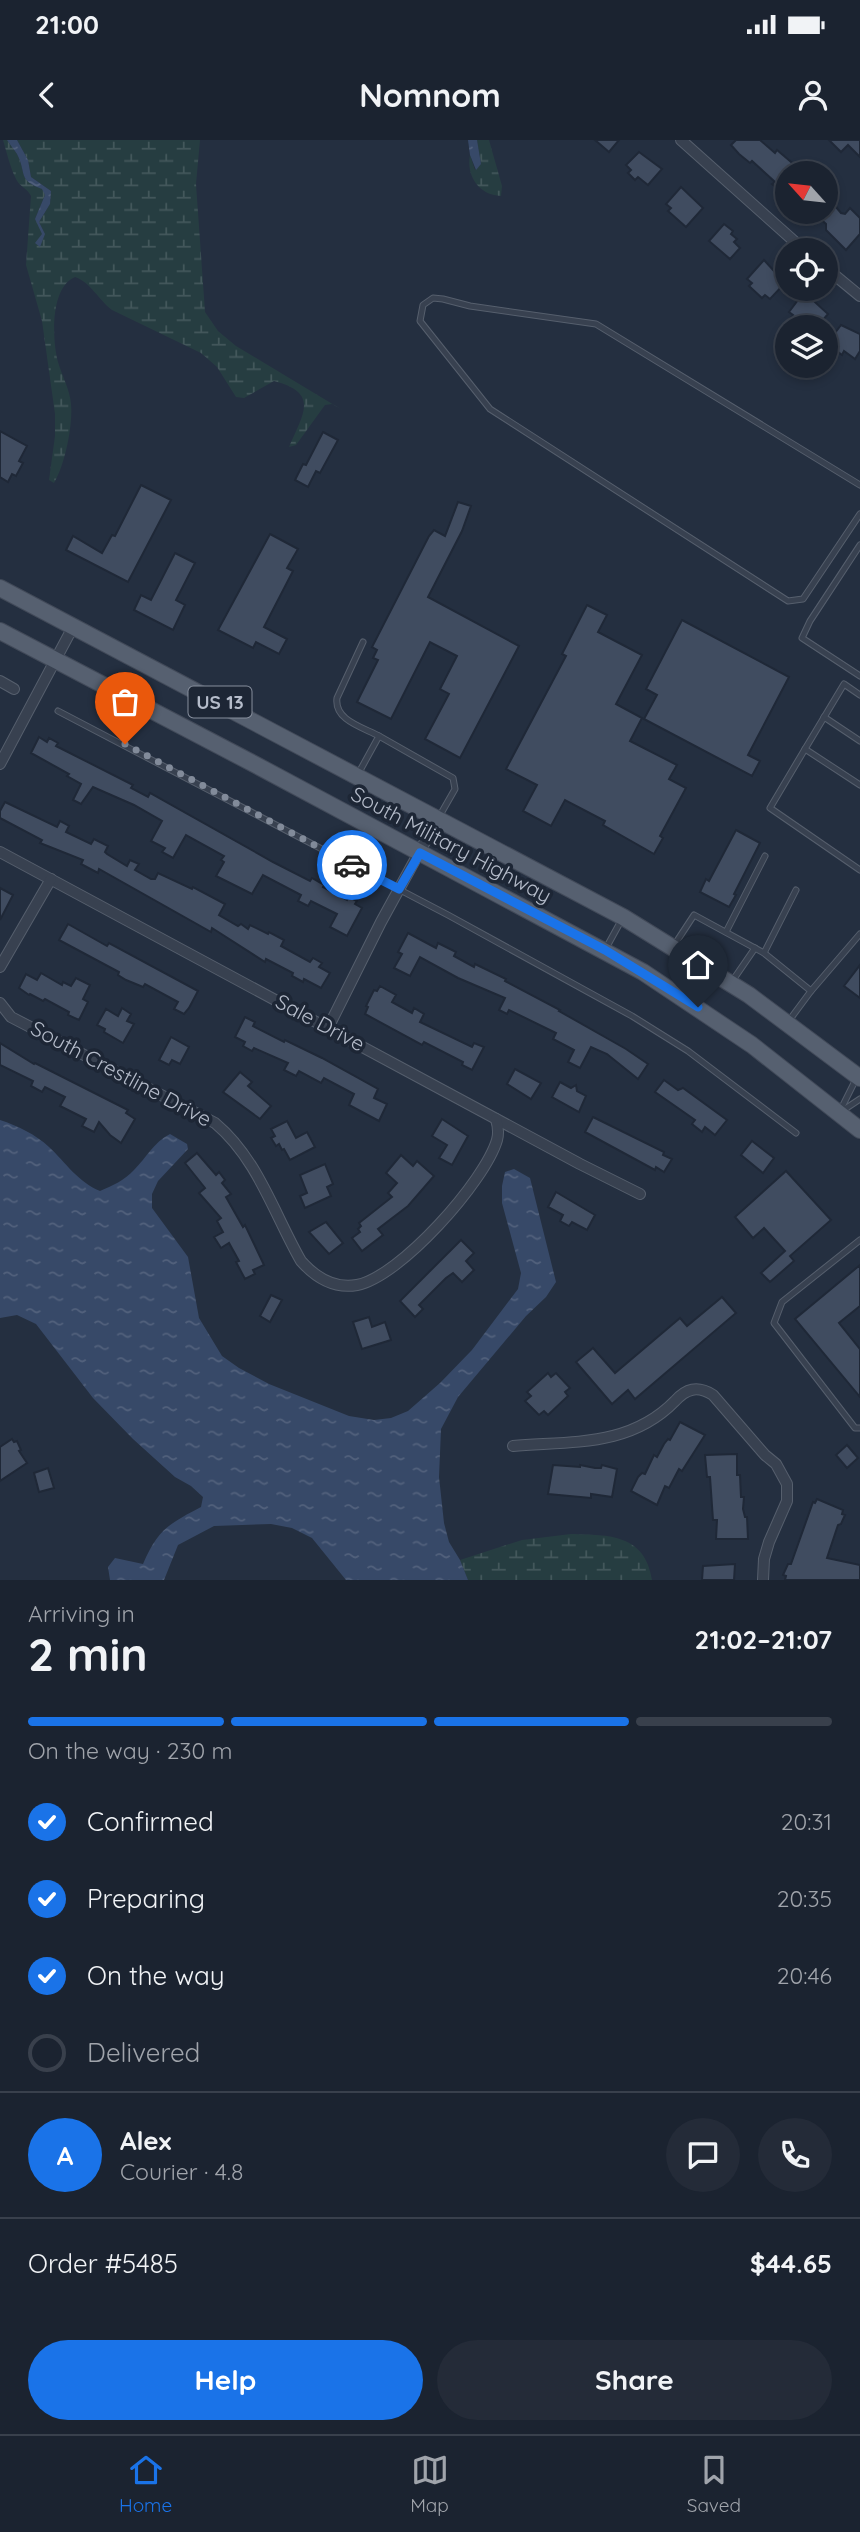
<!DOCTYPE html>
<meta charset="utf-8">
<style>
body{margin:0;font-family:Quicksand,sans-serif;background:#242b38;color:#f1f3f6;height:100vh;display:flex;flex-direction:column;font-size:26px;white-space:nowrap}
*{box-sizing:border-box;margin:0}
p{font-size:23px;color:#a0a4ab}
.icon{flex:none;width:38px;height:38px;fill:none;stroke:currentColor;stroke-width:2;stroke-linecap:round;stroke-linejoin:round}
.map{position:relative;height:1440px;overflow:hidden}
.drawer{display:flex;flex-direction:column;background:#1b2330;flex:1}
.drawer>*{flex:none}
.needle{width:46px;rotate:297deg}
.fabs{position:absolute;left:775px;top:21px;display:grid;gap:14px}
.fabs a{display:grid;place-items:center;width:63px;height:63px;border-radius:50%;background:#1b2330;box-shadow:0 4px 10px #0003,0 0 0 2px #39404c;font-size:35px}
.pin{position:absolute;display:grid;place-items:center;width:60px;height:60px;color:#fff;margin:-72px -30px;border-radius:50% 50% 50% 0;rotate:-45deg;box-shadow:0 0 7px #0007}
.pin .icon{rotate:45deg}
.courier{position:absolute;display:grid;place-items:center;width:70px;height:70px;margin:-35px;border:5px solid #1a73e8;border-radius:50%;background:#fff;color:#222;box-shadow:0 2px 9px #0007}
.overview em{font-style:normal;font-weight:800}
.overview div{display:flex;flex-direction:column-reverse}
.overview{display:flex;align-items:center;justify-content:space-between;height:119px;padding:0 28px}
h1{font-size:46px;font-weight:800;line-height:52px}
.bar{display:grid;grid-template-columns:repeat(4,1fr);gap:10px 7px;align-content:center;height:84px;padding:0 28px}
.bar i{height:9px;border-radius:5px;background:#39404c}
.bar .active{background:#1a73e8}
.bar p{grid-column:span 4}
.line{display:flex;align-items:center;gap:18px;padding:0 28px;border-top:2px solid #39404c}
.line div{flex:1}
.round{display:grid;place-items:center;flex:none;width:74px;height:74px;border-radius:37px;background:#242b38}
ol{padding:0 28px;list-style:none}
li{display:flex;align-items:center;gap:21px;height:77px}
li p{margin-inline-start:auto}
li .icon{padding:7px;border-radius:50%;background:#1a73e8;color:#fff;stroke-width:4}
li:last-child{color:#a0a4ab}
li i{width:38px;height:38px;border:4px solid #39404c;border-radius:50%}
.action{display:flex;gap:14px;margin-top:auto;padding:14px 28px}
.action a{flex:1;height:80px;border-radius:42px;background:#1a73e8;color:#fff;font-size:28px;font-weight:800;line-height:80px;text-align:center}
.action a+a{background:#242b38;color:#f1f3f6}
.status{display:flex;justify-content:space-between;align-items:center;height:49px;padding:0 35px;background:#1b2330;direction:ltr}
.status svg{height:19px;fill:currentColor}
header{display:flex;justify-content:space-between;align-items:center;height:91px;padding:0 28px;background:#1b2330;font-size:32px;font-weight:800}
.menu{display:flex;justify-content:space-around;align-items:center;height:98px;border-top:2px solid #39404c;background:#1b2330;font-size:19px;color:#a0a4ab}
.menu a{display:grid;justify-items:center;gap:4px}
.menu .active{color:#1a73e8}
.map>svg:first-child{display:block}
.wetland{fill:url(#wetland-marsh)}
.water{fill:url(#water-ripples)}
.building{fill:#404c60;stroke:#1f2837;stroke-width:2}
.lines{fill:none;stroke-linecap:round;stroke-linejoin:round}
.service-casing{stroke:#565f6d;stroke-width:7}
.minor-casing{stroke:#565f6d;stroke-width:12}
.primary-casing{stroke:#424a59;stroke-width:18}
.service{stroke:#384150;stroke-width:5}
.minor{stroke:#384150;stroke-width:10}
.primary{stroke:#566070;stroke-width:16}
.done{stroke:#828b9a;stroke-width:7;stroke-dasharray:0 12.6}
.route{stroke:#1a73e8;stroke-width:9}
.labels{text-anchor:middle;stroke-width:7;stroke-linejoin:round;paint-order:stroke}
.shield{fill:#1d2635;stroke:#878f9d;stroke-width:2}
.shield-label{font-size:19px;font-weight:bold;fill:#b5bcca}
.street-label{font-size:21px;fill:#b5bcca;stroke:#1d2635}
</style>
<div class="status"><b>21:00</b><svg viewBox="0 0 49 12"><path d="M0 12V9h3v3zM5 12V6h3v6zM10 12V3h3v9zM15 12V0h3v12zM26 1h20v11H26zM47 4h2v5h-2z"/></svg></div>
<header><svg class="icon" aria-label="back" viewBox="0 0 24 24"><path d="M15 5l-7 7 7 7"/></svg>Nomnom<svg class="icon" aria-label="person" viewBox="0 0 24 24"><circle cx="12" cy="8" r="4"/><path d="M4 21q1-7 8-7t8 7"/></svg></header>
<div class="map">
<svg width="860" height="1440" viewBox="0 0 860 1440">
<defs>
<pattern id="wetland-marsh" width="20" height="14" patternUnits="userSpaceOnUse" patternTransform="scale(1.75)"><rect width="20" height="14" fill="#263d41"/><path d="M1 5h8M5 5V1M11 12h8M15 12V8" fill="none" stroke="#43575b"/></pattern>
<pattern id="water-ripples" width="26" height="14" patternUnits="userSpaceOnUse" patternTransform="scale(1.75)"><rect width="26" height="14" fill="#374968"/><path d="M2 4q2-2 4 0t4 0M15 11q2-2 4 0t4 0" fill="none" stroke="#52617c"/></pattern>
</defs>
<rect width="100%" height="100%" fill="#242f40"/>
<!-- wetland -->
<g class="wetland">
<path d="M3 0H7C10 5 14 9 17 14 27 33 17 40 43 49L45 55 35 79 45 94 39 82 50 64 51 51 31 37 28 20 17 0H200L196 44 205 172 218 191 236 206 344 271 332 264 325 265 296 305 289 307C303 274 320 253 274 241L244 258 236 257 217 227 201 213 112 170C99 160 90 142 75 137 50 147 52 200 58 222 62 236 70 250 71 264 73 285 65 325 54 343L49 340 55 296V274L42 181 26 125 31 56C27 48 20 47 16 39 10 27 7 13 3 0Z"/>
<path d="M477 0H489L502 46 501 56C479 55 466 36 470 15L475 30 481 24Z"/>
<path d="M571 1394C609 1395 645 1394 652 1440H468L460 1420 522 1400Z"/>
</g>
<!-- water -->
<g class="water">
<path d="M7 0H17L28 20 31 37 51 51 50 64 39 82 45 94 40 107 35 103 42 94 35 79 45 55 42 49C17 40 27 33 17 14 14 9 10 5 7 0Z"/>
<polygon points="468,0 477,0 481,24 476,30 470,15"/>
<path d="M0 980C18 986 35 994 49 1007 66 1023 78 1042 100 1051 112 1046 125 1040 134 1030 147 1017 153 1003 170 994L187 1004 188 1009 158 1041 152 1054V1068L188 1117 199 1178 222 1216 239 1228 269 1244 349 1276 374 1280 391 1278 408 1271 440 1243 472 1210 518 1149 521 1133 502 1063V1046L505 1032 514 1029 530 1038 556 1142 546 1157 526 1176 458 1257 441 1289 439 1337 444 1383 449 1402 460 1420 468 1440H346L312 1398 292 1388 271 1384 214 1386 178 1405 164 1440H110L108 1427 115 1418 143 1424C158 1389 169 1384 201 1367L203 1357 191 1346 175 1337 133 1299 93 1258 36 1184 17 1175 0 1178Z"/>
</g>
<!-- building -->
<g class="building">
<polygon points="595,0 619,0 609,12"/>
<polygon points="736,0 760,0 775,13 777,10 804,33 788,33 788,47 782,52 772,44 775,42 752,21 750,23 739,14 731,5"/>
<polygon points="829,0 860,0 860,17 848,5 841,12"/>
<polygon points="639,12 662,29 648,45 638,37 635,40 628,33 631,30 626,25"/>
<polygon points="681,47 703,68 686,87 668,71 671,68 666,64"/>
<polygon points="826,55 841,73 845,74 850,68 860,78 860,94 846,110 826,90 826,84 813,72 826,72"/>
<polygon points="724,84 733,91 731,94 737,99 734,102 740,108 730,119 709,101"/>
<polygon points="764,120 785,143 770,159 765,155 762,158 749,146 752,143 747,139"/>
<polygon points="804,152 828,174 817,187 801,187 790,179 793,175 789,172"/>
<polygon points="841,185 860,194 860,211 855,219 844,211 842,215 833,208 835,205 829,201"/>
<polygon points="0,291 27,306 19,321 23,323 16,336 12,334 8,342 0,337"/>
<polygon points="323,292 338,300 320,333 316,331 308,347 295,340 303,324 306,325"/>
<polygon points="141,345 171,360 128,442 66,410 73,396 102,413 112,395 115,396"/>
<polygon points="458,362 471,366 462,391 428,457 519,506 460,618 425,599 449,554 440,549 457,516 430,502 391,579 357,562 378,520 373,518 377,510 372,507 429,396 434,390 445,396"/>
<polygon points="270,394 298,409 287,428 293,431 264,487 287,499 279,514 256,502 253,508 218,490"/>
<polygon points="175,413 195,423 176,460 185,465 173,490 134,470 141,455 151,460"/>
<polygon points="587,465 607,475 598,492 642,515 616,564 642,578 630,601 677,625 669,639 686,648 660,696 663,698 654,714 603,685 605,681 565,660 551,686 523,671 537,645 506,629 566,516 562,514"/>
<polygon points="682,480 789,537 748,615 760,621 752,636 644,579 657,555 646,549"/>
<polygon points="39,597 47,602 49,598 58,603 56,606 133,645 131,648 148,657 150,653 273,722 310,741 312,738 324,745 323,747 347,760 349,757 357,761 355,764 362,768 347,796 330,787 337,774 311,761 308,766 298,761 301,755 263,735 252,754 216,736 224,722 221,720 224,716 186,695 173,718 162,712 165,708 151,701 162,681 134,665 93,647 81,664 73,660 81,644 67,636 69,634 31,613"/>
<polygon points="5,662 57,687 60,681 69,686 66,692 91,704 94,699 108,706 105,712 107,714 127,726 130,720 139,724 135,730 151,739 155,739 158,733 192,749 193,747 225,764 219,775 238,786 241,784 248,789 250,785 268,794 269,792 284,800 281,806 310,822 313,818 322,823 319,827 330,833 321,848 304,839 303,842 292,836 293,833 266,819 265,822 212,788 211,792 99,729 98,733 81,724 83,720 40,703 42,700 0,678 0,671"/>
<polygon points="736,690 760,703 734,754 736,755 729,767 700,752 706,739 709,741"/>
<polygon points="0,748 13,755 0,780"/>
<polygon points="68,784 107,806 109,803 198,851 189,868 184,874 174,869 178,862 145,844 143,847 126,840 118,835 119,832 59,800"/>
<polygon points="408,793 436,808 438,803 456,812 454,816 474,827 475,824 506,839 505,841 560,870 559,871 626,909 648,924 638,939 607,914 591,907 580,928 568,922 574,910 553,899 556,893 509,870 507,874 499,870 505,858 458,838 420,817 410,836 394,828 402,814 398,812"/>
<polygon points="860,825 860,858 844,846"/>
<polygon points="41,833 62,845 63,842 71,846 76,838 90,845 83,859 88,862 79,880 68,875 69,872 45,859 43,861 30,854 29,855 19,848 26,834 37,840"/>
<polygon points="380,846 396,855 392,862 412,873 414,868 424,874 420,882 472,907 474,903 484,907 472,930 462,925 463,922 424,902 422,905 365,874 368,867 366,866 374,850 377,851"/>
<polygon points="122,868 131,874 127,881 134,884 123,903 104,892 105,889 97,885 106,869 118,876"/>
<polygon points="245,877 255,882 253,886 284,902 285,900 322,918 378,949 374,958 387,964 379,981 349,965 354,954 324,938 321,943 299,931 296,936 284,930 288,923 254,908 252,911 243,906 245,902 235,897"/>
<polygon points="171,897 189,907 180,924 172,920 169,925 159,920"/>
<polygon points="0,903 34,924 35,923 128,970 126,973 135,979 121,1003 110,995 99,982 94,992 82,986 86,979 60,966 65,957 45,947 42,952 31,946 33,941 0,925"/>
<polygon points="515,929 541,943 531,959 507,944"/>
<polygon points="240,932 252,942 248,946 271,966 260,979 223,952"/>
<polygon points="664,940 678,950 683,948 727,980 715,995 705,987 702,992 692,984 695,980 655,952"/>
<polygon points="560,942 571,948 576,945 577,951 586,956 579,972 552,957"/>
<polygon points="593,977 664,1012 663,1015 672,1019 664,1032 656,1027 655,1030 585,992"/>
<polygon points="442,979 468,996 452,1025 439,1018 447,1005 432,996"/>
<polygon points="287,981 296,998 307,992 315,1007 290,1020 284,1009 282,1010 279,1004 276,1006 271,998 275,996 271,989"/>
<polygon points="752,1001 774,1018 763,1033 741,1015"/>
<polygon points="197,1013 216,1035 219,1032 225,1040 222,1043 231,1054 226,1057 243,1087 245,1085 264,1125 253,1130 255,1134 245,1139 236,1122 239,1121 229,1103 221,1108 214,1097 223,1092 217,1081 221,1078 199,1053 205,1048 185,1023"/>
<polygon points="401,1015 413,1026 417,1021 434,1036 408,1066 378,1089 383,1095 362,1111 352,1098 360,1092 358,1089 361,1086 359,1083 392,1057 388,1053 397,1043 386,1033"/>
<polygon points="325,1024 333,1044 327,1047 331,1056 305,1068 300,1056 307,1053 300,1035"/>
<polygon points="786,1031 831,1080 790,1116 794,1121 770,1142 761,1133 785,1111 764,1088 753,1098 735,1077"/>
<polygon points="556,1052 595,1075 587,1090 572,1082 569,1086 560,1081 563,1075 548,1067"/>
<polygon points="326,1082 343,1103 329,1114 309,1092"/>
<polygon points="461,1100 474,1113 466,1121 474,1130 462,1142 453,1133 446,1138 419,1165 423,1169 415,1177 400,1161"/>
<polygon points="860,1125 860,1166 839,1183 860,1209 860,1257 795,1179"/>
<polygon points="271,1155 282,1160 270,1182 260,1176"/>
<polygon points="722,1157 736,1173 635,1259 628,1250 612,1264 576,1222 593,1208 615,1233 680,1178 687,1186"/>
<polygon points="369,1177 372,1187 385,1182 391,1200 362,1209 353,1182"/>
<polygon points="548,1233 551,1237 556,1233 570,1248 565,1252 568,1256 548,1275 544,1271 539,1275 525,1261 531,1256 527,1252"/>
<polygon points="680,1282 705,1295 682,1331 679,1329 669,1348 665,1346 657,1365 631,1351 638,1337 642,1333 645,1334 654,1315 657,1317 664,1304 668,1299 670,1300"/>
<polygon points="12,1299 14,1302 17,1301 21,1310 19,1311 27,1323 0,1341 0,1307"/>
<polygon points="847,1305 858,1318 847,1328 836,1315"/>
<polygon points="737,1314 737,1335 740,1335 741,1357 744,1357 743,1369 745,1377 747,1377 748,1399 716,1399 717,1380 713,1380 710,1337 707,1337 705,1315"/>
<polygon points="553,1325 580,1327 580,1325 595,1328 601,1328 602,1325 617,1329 612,1357 591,1354 591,1358 548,1354"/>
<polygon points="48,1328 54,1348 39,1352 34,1333"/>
<polygon points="817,1359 843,1370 842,1374 845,1375 841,1384 838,1385 827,1418 860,1425 860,1440 785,1440 786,1436 783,1435 788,1424 791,1424 813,1362 815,1363"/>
<polygon points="735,1424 734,1440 702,1440 703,1426"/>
</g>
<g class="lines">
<!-- service casing -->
<g class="service-casing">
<g id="service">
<polyline points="860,345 596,184 470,166 443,159 433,158 423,165 420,181 490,269 788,461 803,459 860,374"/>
<polyline points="860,405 810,481 802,498 860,536"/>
<polyline points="58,571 448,775 632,876 688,911 796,993"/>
<polyline points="824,577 860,601"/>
<polyline points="379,596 453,638 455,649 439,677"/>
<polyline points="805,609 844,544 860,555"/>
<path d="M357 636 379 596C362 587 334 580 337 558L363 502"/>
<polyline points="860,645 805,609 770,668 860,730"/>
<polyline points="726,792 765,716"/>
<polyline points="673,807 694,775 764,813 811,851 788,882"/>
<polyline points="605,810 622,779"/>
<polyline points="764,813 796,750"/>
<polyline points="733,840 755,808"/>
<polyline points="811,851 860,794"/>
<polyline points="840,971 856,939"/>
<polyline points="842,971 860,959"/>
<polyline points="860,1100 782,1162 774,1183 855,1288 860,1288"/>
</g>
</g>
<!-- minor casing -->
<g class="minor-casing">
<g id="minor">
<polyline points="681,0 804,110"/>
<polyline points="826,128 860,156"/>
<polyline points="0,541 14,549"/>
<polyline points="0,624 74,485"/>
<polyline points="0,712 580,1024 640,1054"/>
<polyline points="0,827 51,739"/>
<path d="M0 863 11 877 215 983C258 1019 274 1074 301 1121 316 1138 334 1149 357 1145 400 1137 485 1041 497 1000 499 993 498 986 496 979"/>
<polyline points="328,888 381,782 438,678"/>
<path d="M513 1306C572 1301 630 1307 675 1261 686 1249 697 1245 713 1255L765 1315 776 1324 787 1344V1361L769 1402 764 1419 763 1440"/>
</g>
</g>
<!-- primary casing -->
<g class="primary-casing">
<g id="primary">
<polyline points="0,448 623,777 749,855 860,938"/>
<polyline points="0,491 256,625 643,832 752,905 860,990"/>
</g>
</g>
<!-- service -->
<use href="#service" class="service"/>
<!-- minor -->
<use href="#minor" class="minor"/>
<!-- primary -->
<use href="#primary" class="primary"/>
</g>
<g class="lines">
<!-- done -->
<polyline class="done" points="125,604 352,725"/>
<!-- route -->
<polyline class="route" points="352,725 399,749 420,713 605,810 698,867"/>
</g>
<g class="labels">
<!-- shield labels -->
<rect class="shield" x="188.5" y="546.5" width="63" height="31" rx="5"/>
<g class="shield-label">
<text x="220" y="569">US 13</text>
</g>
<!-- street labels -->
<g class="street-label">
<text transform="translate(451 705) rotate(28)" y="7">South Military Highway</text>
<text transform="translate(320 883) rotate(28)" y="7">Sale Drive</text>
<text transform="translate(121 934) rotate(28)" y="7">South Crestline Drive</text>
</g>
</g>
</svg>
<div class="fabs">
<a><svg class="needle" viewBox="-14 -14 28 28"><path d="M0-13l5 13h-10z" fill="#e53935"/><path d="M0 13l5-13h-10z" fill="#a0a4ab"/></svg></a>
<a><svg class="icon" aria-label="locate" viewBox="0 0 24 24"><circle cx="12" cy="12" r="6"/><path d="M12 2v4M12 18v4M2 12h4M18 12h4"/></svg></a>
<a><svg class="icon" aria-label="layers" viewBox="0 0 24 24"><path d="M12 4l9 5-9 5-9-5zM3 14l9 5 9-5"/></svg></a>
</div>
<div class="pin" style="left:125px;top:604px;background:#ea580c"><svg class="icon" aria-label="bag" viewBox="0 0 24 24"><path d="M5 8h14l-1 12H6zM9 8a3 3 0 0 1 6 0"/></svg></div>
<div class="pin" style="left:698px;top:867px;background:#1f2937"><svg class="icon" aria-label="home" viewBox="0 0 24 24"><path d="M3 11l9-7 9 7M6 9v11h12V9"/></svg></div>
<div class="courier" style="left:352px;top:725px"><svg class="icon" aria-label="car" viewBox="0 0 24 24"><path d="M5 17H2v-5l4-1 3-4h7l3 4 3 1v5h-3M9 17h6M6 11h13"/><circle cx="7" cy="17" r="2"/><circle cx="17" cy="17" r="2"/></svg></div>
</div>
<section class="drawer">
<div class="overview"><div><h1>2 min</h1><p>Arriving in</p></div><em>21:02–21:07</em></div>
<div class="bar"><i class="active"></i><i class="active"></i><i class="active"></i><i></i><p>On the way · 230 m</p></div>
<ol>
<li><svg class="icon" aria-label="check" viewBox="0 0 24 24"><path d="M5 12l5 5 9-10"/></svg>Confirmed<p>20:31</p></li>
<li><svg class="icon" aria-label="check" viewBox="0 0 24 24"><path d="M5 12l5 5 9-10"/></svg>Preparing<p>20:35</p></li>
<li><svg class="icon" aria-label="check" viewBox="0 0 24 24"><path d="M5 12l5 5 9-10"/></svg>On the way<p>20:46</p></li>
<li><i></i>Delivered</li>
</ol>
<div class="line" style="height:126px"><b class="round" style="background:#1a73e8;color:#fff">A</b><div><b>Alex</b><p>Courier · 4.8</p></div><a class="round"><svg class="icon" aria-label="chat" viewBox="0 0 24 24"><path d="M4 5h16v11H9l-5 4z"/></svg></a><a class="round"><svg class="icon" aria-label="phone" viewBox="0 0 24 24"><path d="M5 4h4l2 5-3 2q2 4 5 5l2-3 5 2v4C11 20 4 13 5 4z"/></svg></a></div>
<div class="line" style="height:91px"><div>Order #5485</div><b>$44.65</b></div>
<div class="action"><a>Help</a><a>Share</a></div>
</section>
<nav class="menu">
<a class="active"><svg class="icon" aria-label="home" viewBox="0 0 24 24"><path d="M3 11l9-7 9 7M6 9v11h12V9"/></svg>Home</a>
<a><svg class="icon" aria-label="map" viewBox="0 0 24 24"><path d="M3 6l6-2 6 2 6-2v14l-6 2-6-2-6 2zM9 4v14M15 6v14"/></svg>Map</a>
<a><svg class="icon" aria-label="saved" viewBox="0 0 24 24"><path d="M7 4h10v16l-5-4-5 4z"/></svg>Saved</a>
</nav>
